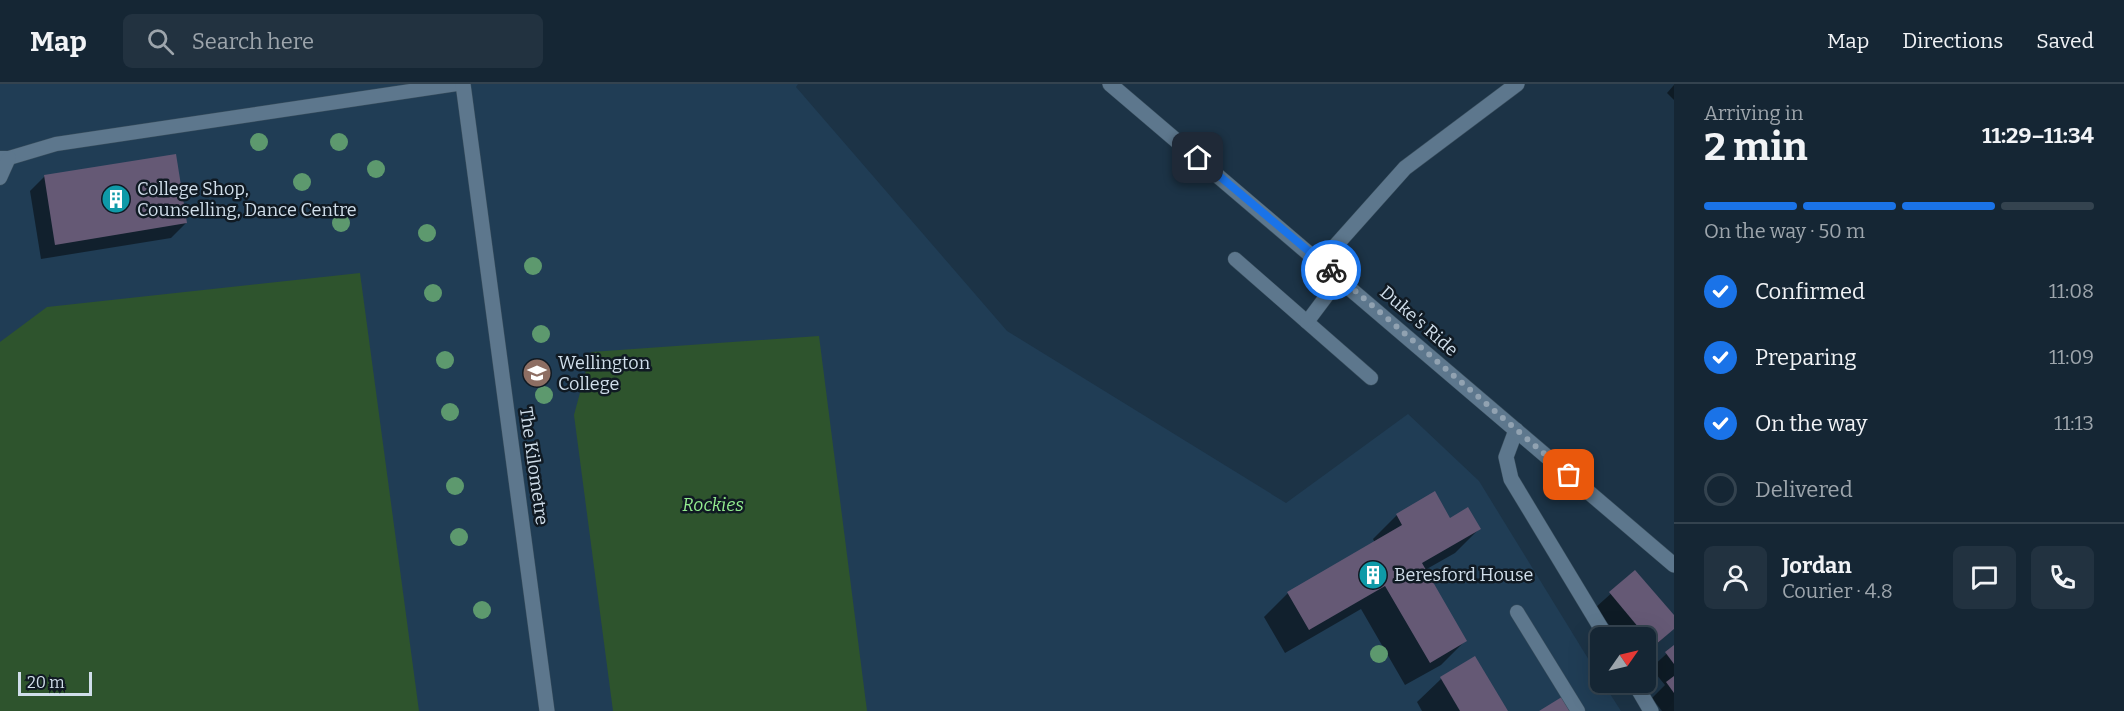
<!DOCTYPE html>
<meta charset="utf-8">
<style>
body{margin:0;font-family:Bitter,serif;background:#223240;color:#f1f3f6;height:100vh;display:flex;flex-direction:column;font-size:22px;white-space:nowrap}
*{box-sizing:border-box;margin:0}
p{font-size:20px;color:#9da5ac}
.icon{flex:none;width:33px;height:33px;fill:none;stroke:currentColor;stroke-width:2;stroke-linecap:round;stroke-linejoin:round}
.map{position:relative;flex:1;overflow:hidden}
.details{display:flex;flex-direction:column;background:#152634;width:450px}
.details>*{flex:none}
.needle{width:39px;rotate:56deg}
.tools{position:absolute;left:1590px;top:543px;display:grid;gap:12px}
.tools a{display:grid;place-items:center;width:66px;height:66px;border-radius:9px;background:#152634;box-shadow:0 6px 24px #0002,0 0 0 2px #34434f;font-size:30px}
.scale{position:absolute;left:18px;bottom:15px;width:74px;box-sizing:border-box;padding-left:6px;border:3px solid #d0deea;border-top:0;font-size:16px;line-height:21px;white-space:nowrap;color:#d0deea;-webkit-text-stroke:4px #101a23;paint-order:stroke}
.pin{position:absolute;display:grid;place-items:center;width:51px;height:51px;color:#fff;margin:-26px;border-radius:12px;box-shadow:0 3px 9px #0006}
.courier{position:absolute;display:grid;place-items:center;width:60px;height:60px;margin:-30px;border:4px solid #1a73e8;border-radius:50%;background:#fff;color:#222;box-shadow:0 2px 8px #0007}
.summary em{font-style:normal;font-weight:700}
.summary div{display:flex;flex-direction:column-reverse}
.summary{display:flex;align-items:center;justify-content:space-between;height:102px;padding:0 30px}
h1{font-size:39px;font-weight:700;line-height:45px}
.bar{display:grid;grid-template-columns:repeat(4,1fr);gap:9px 6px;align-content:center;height:72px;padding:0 30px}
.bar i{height:8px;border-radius:4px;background:#34434f}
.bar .active{background:#1a73e8}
.bar p{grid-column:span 4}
.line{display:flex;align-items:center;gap:15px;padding:0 30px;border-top:2px solid #34434f}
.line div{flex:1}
.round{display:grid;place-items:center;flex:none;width:63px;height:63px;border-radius:9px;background:#223240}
ol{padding:0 30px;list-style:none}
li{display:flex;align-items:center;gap:18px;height:66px}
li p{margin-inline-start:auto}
li .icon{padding:6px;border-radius:50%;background:#1a73e8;color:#fff;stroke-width:4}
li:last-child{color:#9da5ac}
li i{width:33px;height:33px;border:3px solid #34434f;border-radius:50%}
header{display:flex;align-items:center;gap:36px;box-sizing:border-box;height:84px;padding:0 30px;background:#152634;border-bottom:2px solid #34434f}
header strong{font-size:28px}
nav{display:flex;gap:33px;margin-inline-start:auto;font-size:21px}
.search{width:420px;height:54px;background:#223240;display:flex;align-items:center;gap:15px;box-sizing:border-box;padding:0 21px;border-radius:9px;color:#9da5ac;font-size:22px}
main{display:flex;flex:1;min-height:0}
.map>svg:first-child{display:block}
.built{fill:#203d55}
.green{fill:#2e542d}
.shadow{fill:#0007}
.building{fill:#655975}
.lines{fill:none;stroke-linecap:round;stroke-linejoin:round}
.service-casing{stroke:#394e5d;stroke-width:15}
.minor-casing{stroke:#394e5d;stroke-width:16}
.tertiary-casing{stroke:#394e5d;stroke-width:16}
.secondary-casing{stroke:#394e5d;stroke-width:16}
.service{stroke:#5d778d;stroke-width:14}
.minor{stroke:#5d778d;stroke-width:15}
.tertiary{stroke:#5d778d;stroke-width:15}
.secondary{stroke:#5d778d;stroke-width:15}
.tree{fill:#5d996e}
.done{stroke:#91a2b1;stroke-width:6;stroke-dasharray:0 10.8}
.route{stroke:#1a73e8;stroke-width:8}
.labels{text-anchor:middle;stroke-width:5;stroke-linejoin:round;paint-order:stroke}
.poi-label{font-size:18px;fill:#d0deea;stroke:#101a23;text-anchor:start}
.street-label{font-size:18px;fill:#d0deea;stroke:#101a23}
.park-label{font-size:18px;font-style:italic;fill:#93ed8f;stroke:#101a23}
</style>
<header>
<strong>Map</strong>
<div class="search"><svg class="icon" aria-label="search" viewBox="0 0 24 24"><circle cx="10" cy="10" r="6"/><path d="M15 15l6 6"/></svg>Search here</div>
<nav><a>Map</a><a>Directions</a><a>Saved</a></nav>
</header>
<main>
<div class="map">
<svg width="1674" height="627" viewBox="0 0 1674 627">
<rect width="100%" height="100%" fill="#1c3346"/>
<!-- built -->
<polygon class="built" points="0,0 798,0 796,3 1007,247 1286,419 1408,330 1479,397 1600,594 1600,598 1603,599 1621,627 0,627"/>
<!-- green -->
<g class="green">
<polygon points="360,189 419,627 0,627 0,258 47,223"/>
<polygon points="819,252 867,627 613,627 574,331 591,268"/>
</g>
<!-- shadow -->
<g class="shadow">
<polygon points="1674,1 1674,16 1667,9"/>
<polygon points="45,92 186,139 171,154 41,175 30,107"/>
<polygon points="1397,431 1450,436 1479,445 1455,469 1425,486 1465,557 1441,581 1405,601 1361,525 1285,569 1264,533 1288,509 1375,459 1373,455"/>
<polygon points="1635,488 1674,534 1674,544 1646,570 1646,554 1620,554 1595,524"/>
<polygon points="1674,563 1674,627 1662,627 1652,614 1665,601 1651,584"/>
<polygon points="1475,574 1506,627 1422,627 1417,618 1441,595"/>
</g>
<!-- building -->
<g class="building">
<polygon points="176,70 187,139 55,161 44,91"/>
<polygon points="1435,407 1450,434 1468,423 1481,445 1422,479 1467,557 1430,579 1385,502 1309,546 1287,508 1402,441 1396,430"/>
<polygon points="1635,486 1674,531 1674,545 1654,562 1609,508"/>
<polygon points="1674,561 1674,580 1665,568"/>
<polygon points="1475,572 1508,627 1460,627 1440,593"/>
<polygon points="1674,592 1674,609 1666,598"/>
<polygon points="1565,611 1575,627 1539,627"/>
</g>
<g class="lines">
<!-- service casing -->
<g class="service-casing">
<g id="service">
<polyline points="0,74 9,74 56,60 457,0"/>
<polyline points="0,94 9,74"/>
<polyline points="1235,175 1371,294"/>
<polyline points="1307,238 1340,194"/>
<polyline points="1517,528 1578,627"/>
</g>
</g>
<!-- minor casing -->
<g class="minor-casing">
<g id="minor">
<polyline points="463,0 547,627"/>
<polyline points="1321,178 1405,84 1517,0"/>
</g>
</g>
<!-- tertiary casing -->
<g class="tertiary-casing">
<g id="tertiary">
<polyline points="1516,346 1506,373 1511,395 1607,554"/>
<polyline points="1634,598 1651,627"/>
</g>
</g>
<!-- secondary casing -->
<g class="secondary-casing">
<polyline id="secondary" points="1110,0 1674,481"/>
</g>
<!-- service -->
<use href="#service" class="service"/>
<!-- minor -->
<use href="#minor" class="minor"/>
<!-- tertiary -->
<use href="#tertiary" class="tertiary"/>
<!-- secondary -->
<use href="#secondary" class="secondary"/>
</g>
<!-- trees -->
<g class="tree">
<circle cx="259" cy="58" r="9"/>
<circle cx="339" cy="58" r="9"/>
<circle cx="376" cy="85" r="9"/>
<circle cx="302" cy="98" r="9"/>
<circle cx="341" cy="139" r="9"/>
<circle cx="427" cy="149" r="9"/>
<circle cx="533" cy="182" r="9"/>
<circle cx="433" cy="209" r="9"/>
<circle cx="541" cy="250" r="9"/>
<circle cx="445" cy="276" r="9"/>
<circle cx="544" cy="311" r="9"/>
<circle cx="450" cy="328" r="9"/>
<circle cx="455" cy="402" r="9"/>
<circle cx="459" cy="453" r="9"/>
<circle cx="482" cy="526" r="9"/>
<circle cx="1379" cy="570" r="9"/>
</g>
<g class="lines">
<!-- done -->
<polyline class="done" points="1331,186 1569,391"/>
<!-- route -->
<polyline class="route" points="1198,74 1331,186"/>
</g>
<!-- icons -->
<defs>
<g id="building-disc" transform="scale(1.5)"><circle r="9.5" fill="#0f9aa8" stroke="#101a23"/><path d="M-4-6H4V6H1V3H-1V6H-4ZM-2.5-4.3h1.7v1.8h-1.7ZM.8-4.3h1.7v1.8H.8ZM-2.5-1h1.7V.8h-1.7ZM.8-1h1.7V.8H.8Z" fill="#fff"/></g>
<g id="school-disc" transform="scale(1.5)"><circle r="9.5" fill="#8d6e63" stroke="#101a23"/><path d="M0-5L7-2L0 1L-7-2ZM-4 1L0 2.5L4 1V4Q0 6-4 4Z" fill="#fff"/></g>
</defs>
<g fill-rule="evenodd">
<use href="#building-disc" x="116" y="115"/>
<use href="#school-disc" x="537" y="289"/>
<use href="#building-disc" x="1373" y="491"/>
</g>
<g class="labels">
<!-- poi labels -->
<g class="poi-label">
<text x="137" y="111">College Shop,<tspan x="137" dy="21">Counselling, Dance Centre</tspan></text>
<text x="558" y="285">Wellington<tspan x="558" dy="21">College</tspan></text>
<text x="1394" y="497">Beresford House</text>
</g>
<!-- street labels -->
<g class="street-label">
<text transform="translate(1419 237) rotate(41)" y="6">Duke's Ride</text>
<text transform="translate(534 382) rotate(82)" y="6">The Kilometre</text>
</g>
<!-- park labels -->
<g class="park-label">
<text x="713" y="427">Rockies</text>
</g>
</g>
</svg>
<div class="tools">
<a><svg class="needle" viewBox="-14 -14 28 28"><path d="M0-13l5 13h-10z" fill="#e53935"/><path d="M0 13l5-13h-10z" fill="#9da5ac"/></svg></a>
</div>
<div class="scale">20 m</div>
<div class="pin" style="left:1569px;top:391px;background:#ea580c"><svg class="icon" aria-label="bag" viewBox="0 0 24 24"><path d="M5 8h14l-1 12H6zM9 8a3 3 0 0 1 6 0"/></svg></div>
<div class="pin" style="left:1198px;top:74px;background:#1f2937"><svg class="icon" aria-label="home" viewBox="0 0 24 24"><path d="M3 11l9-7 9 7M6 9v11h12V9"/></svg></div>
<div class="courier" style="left:1331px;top:186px"><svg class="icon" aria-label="bike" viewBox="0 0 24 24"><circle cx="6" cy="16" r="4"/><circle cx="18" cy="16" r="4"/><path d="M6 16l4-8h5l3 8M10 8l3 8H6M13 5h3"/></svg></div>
</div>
<section class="details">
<div class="summary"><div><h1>2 min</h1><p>Arriving in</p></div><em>11:29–11:34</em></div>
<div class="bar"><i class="active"></i><i class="active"></i><i class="active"></i><i></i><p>On the way · 50 m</p></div>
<ol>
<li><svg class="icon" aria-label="check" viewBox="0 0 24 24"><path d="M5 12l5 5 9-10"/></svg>Confirmed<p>11:08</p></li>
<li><svg class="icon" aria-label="check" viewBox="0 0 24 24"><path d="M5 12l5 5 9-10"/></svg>Preparing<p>11:09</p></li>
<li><svg class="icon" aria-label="check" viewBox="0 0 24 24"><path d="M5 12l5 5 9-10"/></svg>On the way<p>11:13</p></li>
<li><i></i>Delivered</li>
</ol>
<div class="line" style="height:108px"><a class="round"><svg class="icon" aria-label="person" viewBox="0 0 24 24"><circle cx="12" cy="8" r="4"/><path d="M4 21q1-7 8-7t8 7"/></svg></a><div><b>Jordan</b><p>Courier · 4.8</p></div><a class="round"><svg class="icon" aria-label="chat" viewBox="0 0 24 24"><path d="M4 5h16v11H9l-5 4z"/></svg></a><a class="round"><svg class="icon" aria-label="phone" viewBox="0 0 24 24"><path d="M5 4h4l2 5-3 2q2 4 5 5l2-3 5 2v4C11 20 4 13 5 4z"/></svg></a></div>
</section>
</main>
